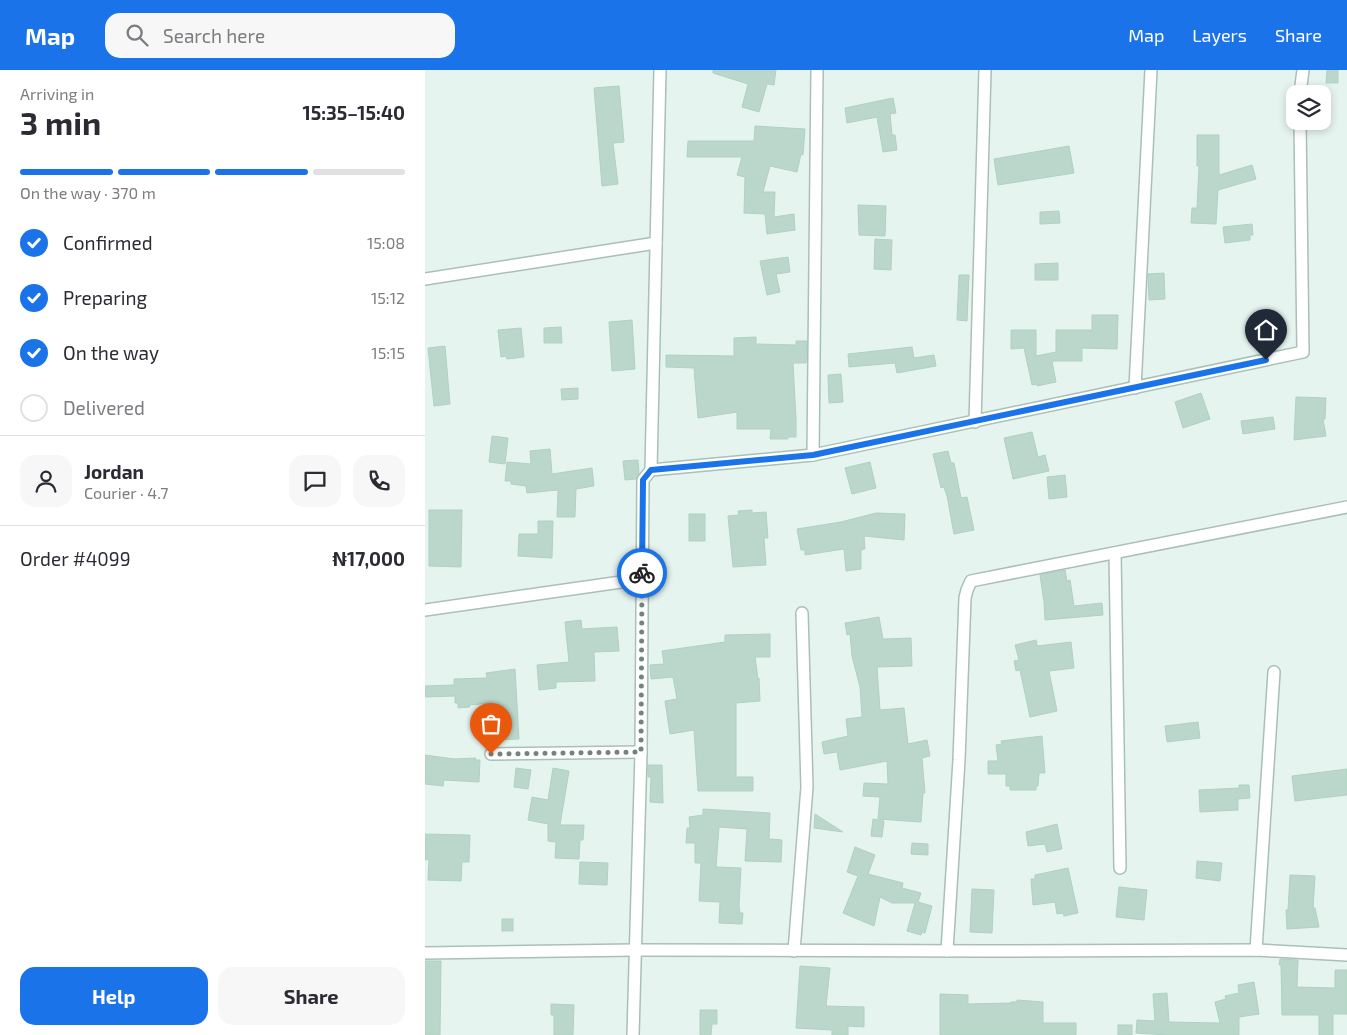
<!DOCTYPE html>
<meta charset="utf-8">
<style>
body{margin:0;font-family:"Exo 2",sans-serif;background:#f7f7f7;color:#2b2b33;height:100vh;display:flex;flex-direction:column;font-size:19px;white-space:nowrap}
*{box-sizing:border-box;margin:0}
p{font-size:16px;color:#7c7c81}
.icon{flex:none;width:28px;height:28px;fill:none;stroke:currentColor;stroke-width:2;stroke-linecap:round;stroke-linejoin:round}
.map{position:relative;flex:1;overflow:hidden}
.panel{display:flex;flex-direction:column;background:#fff;width:425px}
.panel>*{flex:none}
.tools{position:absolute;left:861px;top:15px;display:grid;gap:10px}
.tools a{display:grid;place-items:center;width:45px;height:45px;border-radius:10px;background:#fff;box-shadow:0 2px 8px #0003;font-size:25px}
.pin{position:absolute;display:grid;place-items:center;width:42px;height:42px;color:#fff;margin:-51px -21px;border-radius:50% 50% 50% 0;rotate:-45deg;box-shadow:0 0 5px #0007}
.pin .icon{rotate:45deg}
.courier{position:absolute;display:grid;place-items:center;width:50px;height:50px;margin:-25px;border:4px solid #1a73e8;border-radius:50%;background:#fff;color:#222;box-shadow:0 1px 6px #0007}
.overview em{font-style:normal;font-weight:700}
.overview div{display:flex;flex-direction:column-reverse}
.overview{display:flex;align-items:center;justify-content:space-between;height:85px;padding:0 20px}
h1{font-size:32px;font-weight:700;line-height:38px}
.bar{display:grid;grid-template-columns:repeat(4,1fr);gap:8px 5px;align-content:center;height:60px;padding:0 20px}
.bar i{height:6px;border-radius:4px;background:#e1e1e2}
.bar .selected{background:#1a73e8}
.bar p{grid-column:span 4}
.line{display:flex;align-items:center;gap:12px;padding:0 20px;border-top:1px solid #e1e1e2}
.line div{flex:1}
.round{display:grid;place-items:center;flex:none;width:52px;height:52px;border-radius:15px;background:#f7f7f7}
ol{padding:0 20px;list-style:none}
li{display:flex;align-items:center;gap:15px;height:55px}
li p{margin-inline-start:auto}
li .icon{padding:5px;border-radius:50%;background:#1a73e8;color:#fff;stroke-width:4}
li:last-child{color:#7c7c81}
li i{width:28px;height:28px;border:2px solid #e1e1e2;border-radius:50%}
.primary-button{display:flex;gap:10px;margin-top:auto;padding:10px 20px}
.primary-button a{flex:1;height:58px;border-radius:15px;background:#1a73e8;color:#fff;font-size:20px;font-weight:700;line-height:58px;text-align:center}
.primary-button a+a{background:#f7f7f7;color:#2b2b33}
header{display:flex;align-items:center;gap:30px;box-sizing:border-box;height:70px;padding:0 25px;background:#1a73e8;color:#fff}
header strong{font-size:24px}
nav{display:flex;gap:28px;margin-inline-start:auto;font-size:18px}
.search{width:350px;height:45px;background:#f7f7f7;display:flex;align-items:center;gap:12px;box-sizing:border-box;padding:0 18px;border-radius:15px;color:#7c7c81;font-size:19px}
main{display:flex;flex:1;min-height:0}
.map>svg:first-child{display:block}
.building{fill:#bbd7cb;stroke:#aed2c2}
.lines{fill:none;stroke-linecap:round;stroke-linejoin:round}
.minor-casing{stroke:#a8c0b7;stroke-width:14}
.minor{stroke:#fff;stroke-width:11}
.done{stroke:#73847d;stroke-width:5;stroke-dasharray:0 9}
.route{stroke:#1a73e8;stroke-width:6}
</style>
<header>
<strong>Map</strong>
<div class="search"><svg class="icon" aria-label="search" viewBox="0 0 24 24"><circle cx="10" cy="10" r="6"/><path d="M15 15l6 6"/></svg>Search here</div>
<nav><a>Map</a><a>Layers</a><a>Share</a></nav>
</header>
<main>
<section class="panel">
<div class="overview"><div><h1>3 min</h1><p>Arriving in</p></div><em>15:35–15:40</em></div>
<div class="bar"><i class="selected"></i><i class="selected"></i><i class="selected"></i><i></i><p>On the way · 370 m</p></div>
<ol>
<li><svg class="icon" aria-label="check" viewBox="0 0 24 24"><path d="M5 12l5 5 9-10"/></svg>Confirmed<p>15:08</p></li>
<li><svg class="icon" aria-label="check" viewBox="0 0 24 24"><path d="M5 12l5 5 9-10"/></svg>Preparing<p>15:12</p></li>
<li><svg class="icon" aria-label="check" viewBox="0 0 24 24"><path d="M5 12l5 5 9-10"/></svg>On the way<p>15:15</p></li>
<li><i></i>Delivered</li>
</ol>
<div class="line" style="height:90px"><a class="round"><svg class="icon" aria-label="person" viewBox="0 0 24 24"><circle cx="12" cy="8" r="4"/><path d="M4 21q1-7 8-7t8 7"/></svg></a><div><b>Jordan</b><p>Courier · 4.7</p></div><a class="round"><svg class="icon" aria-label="chat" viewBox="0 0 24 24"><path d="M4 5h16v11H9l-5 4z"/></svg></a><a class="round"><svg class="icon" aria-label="phone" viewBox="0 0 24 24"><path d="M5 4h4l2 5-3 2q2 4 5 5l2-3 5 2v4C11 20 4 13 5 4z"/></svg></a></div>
<div class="line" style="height:65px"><div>Order #4099</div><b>₦17,000</b></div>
<div class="primary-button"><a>Help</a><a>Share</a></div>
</section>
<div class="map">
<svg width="922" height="965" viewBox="0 0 922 965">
<rect width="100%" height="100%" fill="#e6f4ef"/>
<!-- building -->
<g class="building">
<polygon points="288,0 351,0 349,15 342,14 334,42 317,37 323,14 288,3"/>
<polygon points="902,0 913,0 913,13 901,13"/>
<polygon points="194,16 199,72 188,73 193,114 177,116 169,18"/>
<polygon points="468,28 471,43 465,44 467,65 470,65 472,80 458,82 452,47 422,53 420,38"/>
<polygon points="330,56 380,59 378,85 376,84 372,102 345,96 338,122 350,122 349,147 369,144 370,160 342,164 340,144 319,143 320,107 312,105 317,87 262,87 263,71 329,71"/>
<polygon points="772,65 794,65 794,105 827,95 831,109 793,120 791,154 766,153 767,138 772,138 774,96 772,96"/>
<polygon points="644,76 649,103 573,115 569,89"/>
<polygon points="433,135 461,136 460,166 434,165"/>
<polygon points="634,141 635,153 615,154 615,142"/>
<polygon points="827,154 828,165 825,165 825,170 800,173 798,157"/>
<polygon points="450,169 467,170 466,200 449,199"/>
<polygon points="363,187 365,202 351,204 355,222 342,225 335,191"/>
<polygon points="633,193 633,210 610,210 610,194"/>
<polygon points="739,203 740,229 724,230 723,204"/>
<polygon points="534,205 544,205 542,251 532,250"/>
<polygon points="667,245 693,245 692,279 657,278 657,291 627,291 631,312 612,316 612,314 607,315 599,278 586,279 586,260 611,260 611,286 631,282 631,260 667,260"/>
<polygon points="207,250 210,299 187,301 184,252"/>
<polygon points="136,257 137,273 119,273 119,258"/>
<polygon points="96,258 99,287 82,289 81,286 76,287 73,260"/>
<polygon points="331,267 331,274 371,275 371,271 382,271 381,293 368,293 371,349 371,367 363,367 363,369 345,369 346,359 312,359 312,342 273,348 269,298 241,297 241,285 309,286 309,268"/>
<polygon points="20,276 25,334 9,336 3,278"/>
<polygon points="487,277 489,288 509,285 511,296 472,303 470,293 424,297 423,284"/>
<polygon points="416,304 418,332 404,333 403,305"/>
<polygon points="153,318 153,329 137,330 136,319"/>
<polygon points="776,323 785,349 758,358 750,332"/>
<polygon points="871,327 901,328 900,349 898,349 901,366 869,370"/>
<polygon points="848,347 850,359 818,364 816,351"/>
<polygon points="607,362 613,387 620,385 624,401 588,409 579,368"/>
<polygon points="67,366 83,368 80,394 64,392"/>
<polygon points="125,379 127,404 167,398 169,416 151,419 150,447 132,447 133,420 102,423 101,416 86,414 86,411 80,411 82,392 106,394 105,381"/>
<polygon points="523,381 526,393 529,393 536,428 542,427 549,460 529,464 522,426 519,417 516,418 508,384"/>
<polygon points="213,390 214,403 211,409 200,410 198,391"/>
<polygon points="445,392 451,418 427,424 420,398"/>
<polygon points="640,405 642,427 624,429 622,407"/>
<polygon points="4,440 37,440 36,497 4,496"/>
<polygon points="327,440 327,443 341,442 343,468 339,468 341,495 308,497 303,446 314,445 313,441"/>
<polygon points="451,443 480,444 479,470 439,466 440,479 436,480 436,499 421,501 419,479 380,485 380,480 376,480 372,459 416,452"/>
<rect x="264" y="444" width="16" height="27"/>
<polygon points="113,451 128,451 127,488 93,486 94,464 113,464"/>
<polygon points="640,500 642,511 645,510 649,536 677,533 678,545 620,550 619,532 615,505"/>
<polygon points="454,547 458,569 486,568 487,596 452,597 455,640 479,638 483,674 502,670 505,686 497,688 500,723 498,723 496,752 453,749 455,727 438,726 439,713 463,714 462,691 415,700 412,682 399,684 397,672 423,666 421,649 437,647 435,617 427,586 425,564 422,565 420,553"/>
<polygon points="156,550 157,559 192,557 194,581 169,582 170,611 131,612 131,618 114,620 112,595 144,592 140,552"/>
<polygon points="345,564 345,587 330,587 333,609 334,608 335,631 311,633 311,707 328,707 328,721 273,721 269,660 245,664 240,631 252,629 248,607 226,609 225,595 239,594 237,581 300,572 300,565"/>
<polygon points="611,570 612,576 646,572 649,598 624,601 632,641 605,647 595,600 591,601 589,591 594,590 590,575"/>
<polygon points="90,599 94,669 69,670 67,633 44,635 45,637 33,638 33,633 30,633 30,626 0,627 0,616 29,615 29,609 62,608 61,603"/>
<polygon points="773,652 775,668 742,672 740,656"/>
<polygon points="617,666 620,703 614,703 613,716 611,716 611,720 585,720 585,716 581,716 581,704 563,704 563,691 573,691 571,675 577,674 576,671"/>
<polygon points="0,685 29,689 51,688 50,690 55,690 54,712 19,710 18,716 0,714"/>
<polygon points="223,695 237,695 238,733 225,732 226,707 223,707"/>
<polygon points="91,698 106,700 103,719 89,717"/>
<polygon points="128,698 144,701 135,755 159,755 158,770 155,770 154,789 130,788 131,772 123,771 123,754 103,750 107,727 123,730"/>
<polygon points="922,699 922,725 870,731 867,706"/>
<polygon points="814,715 824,715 825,728 813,729 813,740 775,742 774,720 814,718"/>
<polygon points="278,739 345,743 344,769 357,770 356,792 320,791 322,759 294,757 291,797 316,798 314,835 315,843 318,843 317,854 294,853 295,832 274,831 276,793 270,793 270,773 261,773 262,758 265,758 264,747 278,745"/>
<polygon points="390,744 418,762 389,758"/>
<polygon points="448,749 459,751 457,767 446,766"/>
<polygon points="632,754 637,779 622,782 620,774 603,776 601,762"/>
<polygon points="0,764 45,765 44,792 37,792 36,811 3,810 4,789 0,790"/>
<polygon points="487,773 503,774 503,785 486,784"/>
<polygon points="430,777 450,785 443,804 478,813 477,818 496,823 493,832 507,836 500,863 497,862 496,865 482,861 490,833 467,833 455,827 449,856 418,843 433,806 422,802"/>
<polygon points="772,791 797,793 795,811 771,808"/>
<polygon points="155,792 183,793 182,815 154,814"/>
<polygon points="643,798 653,843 639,846 638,843 632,844 630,832 608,835 606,809 610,809 610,805"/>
<polygon points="865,805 890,806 888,838 890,838 894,857 862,859 861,840 863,840"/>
<polygon points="694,817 722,820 719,850 691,847"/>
<polygon points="547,819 569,820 567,863 545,862"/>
<rect x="77" y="849" width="11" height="12"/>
<polygon points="855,889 873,890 872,917 910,918 910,900 922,900 922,944 908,944 908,965 894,965 894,945 857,945 856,895 854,895"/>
<polygon points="0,891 16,891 15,965 0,965"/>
<polygon points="375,896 405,898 401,936 439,937 439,957 423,956 423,965 407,965 407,960 371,958"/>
<polygon points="829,912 834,944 814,947 814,965 741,965 711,963 712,950 730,951 728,924 742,923 744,952 795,953 790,932 801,929 800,926 814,923 813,915"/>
<polygon points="515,924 543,925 543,934 586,933 586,932 592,932 592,930 618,932 618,953 651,953 651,965 515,965"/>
<polygon points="126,934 149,935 148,965 129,965 129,945 126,945"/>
<polygon points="275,940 292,940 292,954 287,954 286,965 275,965"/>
<rect x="693" y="955" width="14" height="10"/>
</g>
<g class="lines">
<!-- minor casing -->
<g class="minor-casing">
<g id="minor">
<polyline points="875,24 878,0"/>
<polyline points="0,209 231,173"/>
<polyline points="710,318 726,0"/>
<polyline points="550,352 560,0"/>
<polyline points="388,385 392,0"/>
<polyline points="226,400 235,0"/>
<polyline points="690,483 695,798"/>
<polyline points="0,540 217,509"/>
<polyline points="66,684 216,682"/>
<polyline points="831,880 849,602"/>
<polyline points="369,881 382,717 377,543"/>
<polyline points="522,881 534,690 540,528 542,520 546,511 922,437"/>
<polyline points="0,883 210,880 560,881 831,880 922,885"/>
<polyline points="208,965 216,682 218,410 226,400 388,385 878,282 875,51"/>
</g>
</g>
<!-- minor -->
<use href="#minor" class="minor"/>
</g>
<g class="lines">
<!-- done -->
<polyline class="done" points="66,684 216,682 217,503"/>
<!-- route -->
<polyline class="route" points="217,503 218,410 226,400 388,385 841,290"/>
</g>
</svg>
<div class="tools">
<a><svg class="icon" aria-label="layers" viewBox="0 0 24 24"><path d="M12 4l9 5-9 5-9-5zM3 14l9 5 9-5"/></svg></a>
</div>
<div class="pin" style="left:66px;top:684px;background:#ea580c"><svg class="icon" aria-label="bag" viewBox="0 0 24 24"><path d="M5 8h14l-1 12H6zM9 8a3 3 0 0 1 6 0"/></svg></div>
<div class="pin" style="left:841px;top:290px;background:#1f2937"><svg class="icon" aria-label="home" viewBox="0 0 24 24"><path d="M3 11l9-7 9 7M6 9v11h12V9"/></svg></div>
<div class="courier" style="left:217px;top:503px"><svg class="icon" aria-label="bike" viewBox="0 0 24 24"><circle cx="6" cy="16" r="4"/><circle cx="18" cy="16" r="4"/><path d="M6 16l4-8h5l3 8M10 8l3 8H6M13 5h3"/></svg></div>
</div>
</main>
